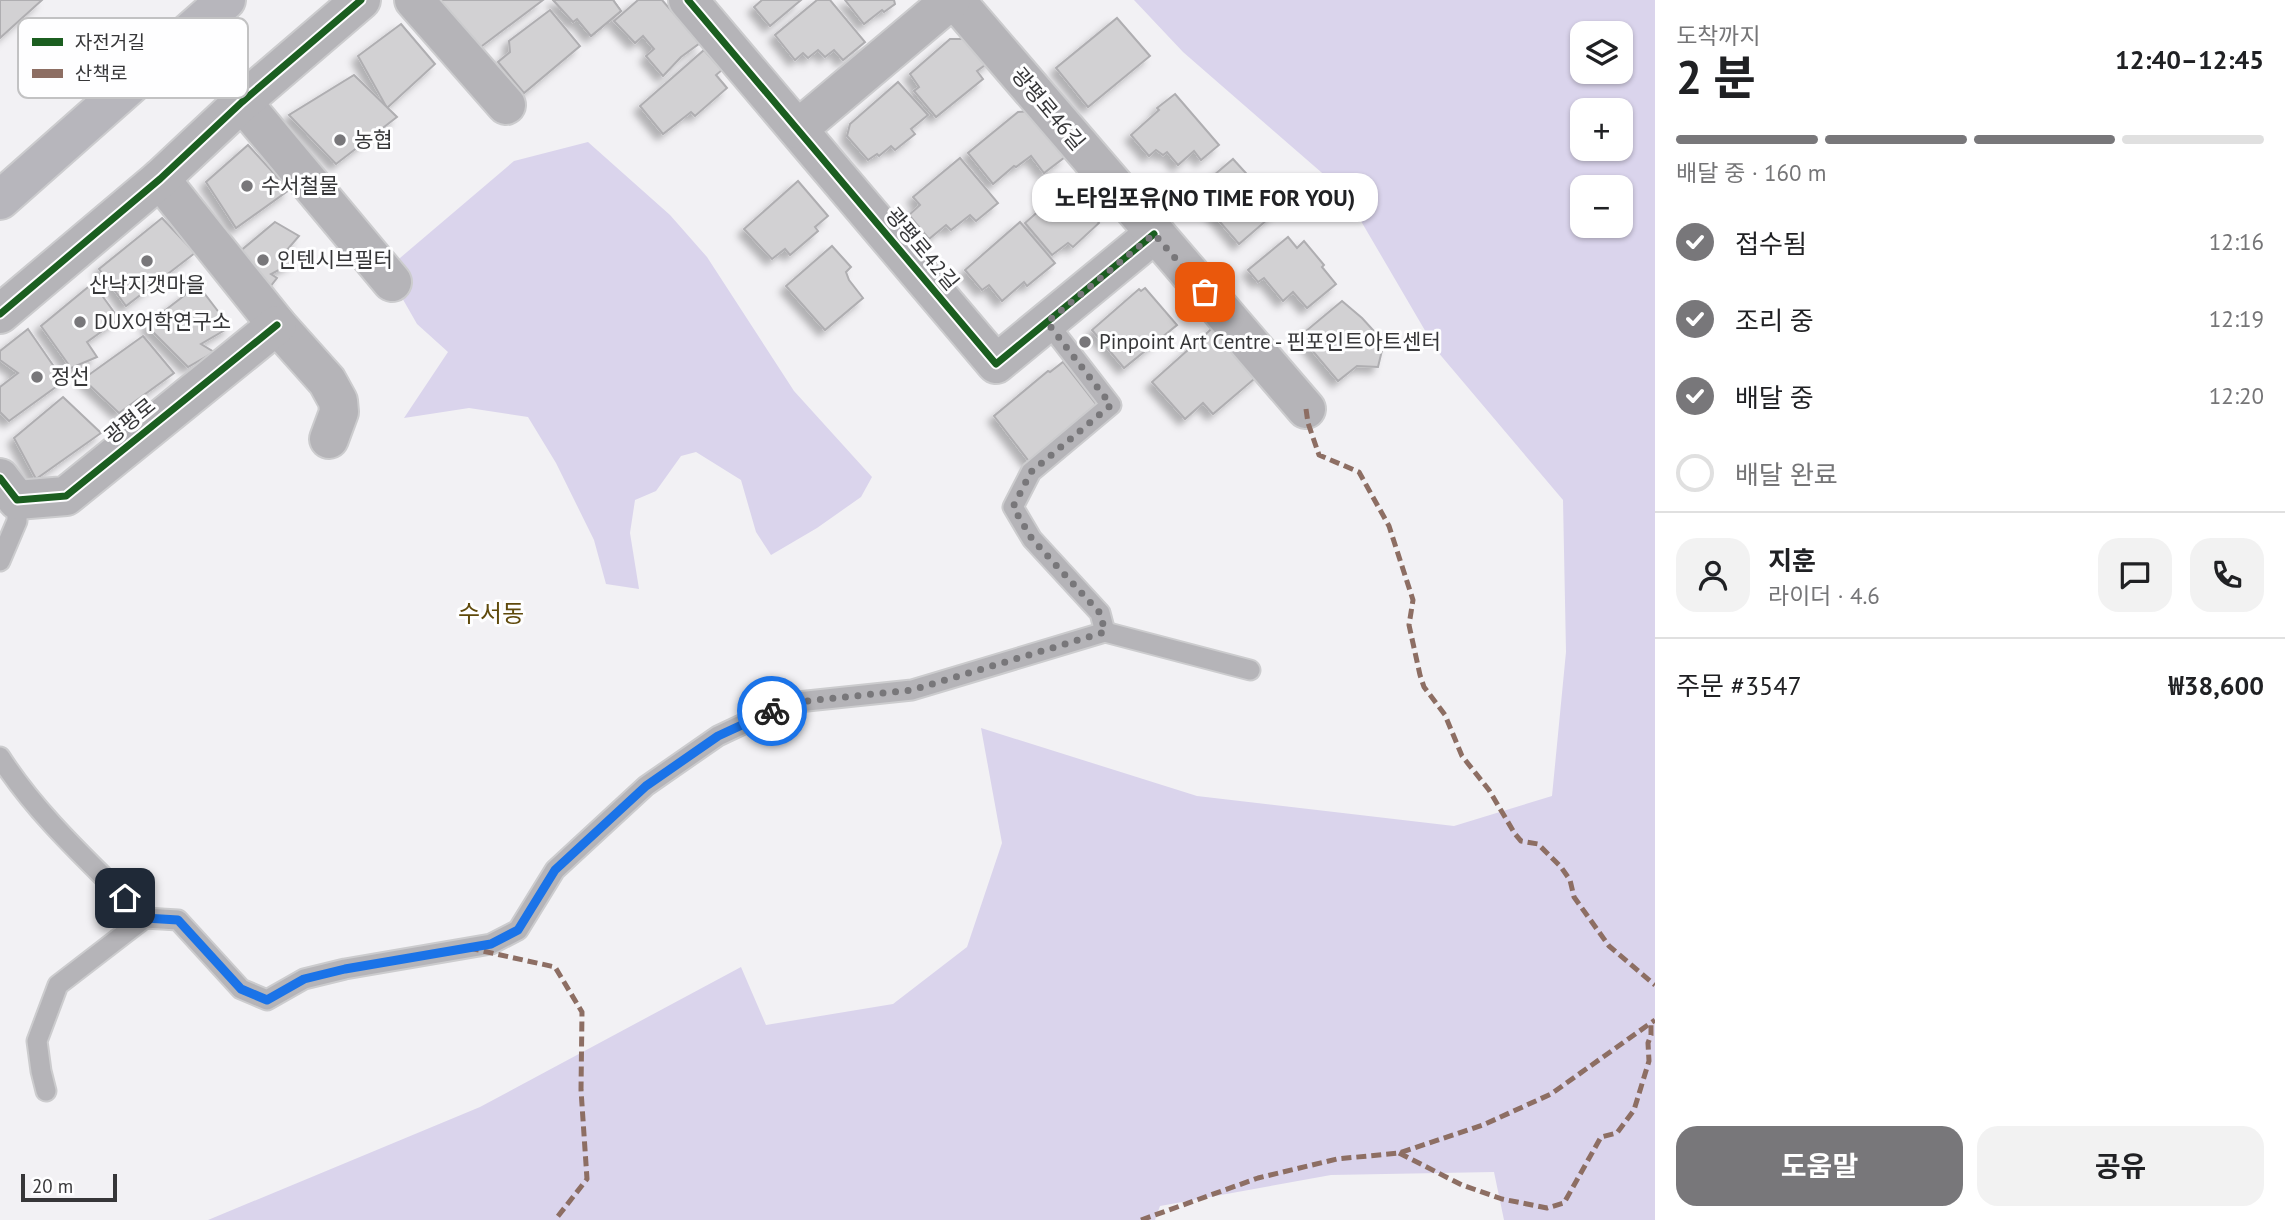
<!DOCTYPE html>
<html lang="ko">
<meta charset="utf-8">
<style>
body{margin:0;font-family:"PT Sans","Noto Sans KR",sans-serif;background:#f2f2f2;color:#202124;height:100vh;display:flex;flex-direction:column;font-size:26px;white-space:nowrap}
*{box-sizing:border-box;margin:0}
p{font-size:23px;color:#757577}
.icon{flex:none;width:38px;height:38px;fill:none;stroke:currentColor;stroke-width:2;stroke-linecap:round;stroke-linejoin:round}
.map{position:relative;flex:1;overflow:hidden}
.details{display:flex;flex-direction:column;background:#fff;width:630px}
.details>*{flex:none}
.fabs{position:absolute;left:1570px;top:21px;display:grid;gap:14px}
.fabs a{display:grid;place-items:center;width:63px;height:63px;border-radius:14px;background:#fff;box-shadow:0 2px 5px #0004;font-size:35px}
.scale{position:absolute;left:21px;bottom:18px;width:96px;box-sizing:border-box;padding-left:7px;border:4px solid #363638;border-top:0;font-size:19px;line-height:24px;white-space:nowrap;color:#363638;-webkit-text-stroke:5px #fefeff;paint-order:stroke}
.pin{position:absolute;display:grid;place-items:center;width:60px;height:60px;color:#fff;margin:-30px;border-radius:14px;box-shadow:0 4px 10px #0006}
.courier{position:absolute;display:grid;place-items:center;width:70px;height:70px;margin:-35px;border:5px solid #1a73e8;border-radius:50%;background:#fff;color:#222;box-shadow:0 2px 9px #0007}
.bubble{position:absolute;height:49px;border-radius:21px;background:#fff;box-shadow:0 2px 5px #0004;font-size:23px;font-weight:700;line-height:49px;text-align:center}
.overview em{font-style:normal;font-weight:700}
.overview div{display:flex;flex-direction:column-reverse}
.overview{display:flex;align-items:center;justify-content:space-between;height:119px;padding:0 21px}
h1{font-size:46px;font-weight:700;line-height:52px}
.bar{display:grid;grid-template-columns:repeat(4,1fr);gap:10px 7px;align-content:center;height:84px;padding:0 21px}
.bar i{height:9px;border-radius:5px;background:#e0e0e0}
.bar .current{background:#78777a}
.bar p{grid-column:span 4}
.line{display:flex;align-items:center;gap:18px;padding:0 21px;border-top:2px solid #e0e0e0}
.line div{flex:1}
.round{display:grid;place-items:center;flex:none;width:74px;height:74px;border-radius:21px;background:#f2f2f2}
ol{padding:0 21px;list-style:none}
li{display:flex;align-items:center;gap:21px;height:77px}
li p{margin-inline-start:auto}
li .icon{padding:7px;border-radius:50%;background:#78777a;color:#fff;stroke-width:4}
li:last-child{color:#757577}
li i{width:38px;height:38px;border:4px solid #e0e0e0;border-radius:50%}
.primary-button{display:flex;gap:14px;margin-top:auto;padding:14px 21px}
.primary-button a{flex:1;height:80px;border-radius:21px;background:#78777a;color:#fff;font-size:28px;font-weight:700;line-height:80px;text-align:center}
.primary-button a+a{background:#f2f2f2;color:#202124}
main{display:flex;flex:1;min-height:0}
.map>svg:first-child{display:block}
.forest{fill:#dad4ec;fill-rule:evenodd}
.building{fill:#d2d1d3;stroke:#afaeb1;stroke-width:2;filter:url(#shadow)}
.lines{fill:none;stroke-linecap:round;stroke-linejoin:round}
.service-casing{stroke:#ccccce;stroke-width:23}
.minor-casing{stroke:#ccccce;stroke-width:42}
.primary-casing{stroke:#ccccce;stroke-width:42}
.service{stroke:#b5b4b8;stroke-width:19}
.minor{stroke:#b5b4b8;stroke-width:38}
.primary{stroke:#b7b6bc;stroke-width:38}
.quiet{stroke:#8d6e63;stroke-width:5;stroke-dasharray:10 5;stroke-linecap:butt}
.cycleway-casing{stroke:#fefeff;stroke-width:11}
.cycleway{stroke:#1b5e20;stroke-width:7}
.done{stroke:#78777a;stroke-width:7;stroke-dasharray:0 12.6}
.route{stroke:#1a73e8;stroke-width:9}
.poi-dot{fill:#78777a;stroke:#fefeff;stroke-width:2.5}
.labels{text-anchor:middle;stroke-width:6;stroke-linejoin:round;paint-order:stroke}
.street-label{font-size:21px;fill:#363638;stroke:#fefeff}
.poi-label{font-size:21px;fill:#363638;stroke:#fefeff;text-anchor:start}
.quarter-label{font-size:24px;fill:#5f490b;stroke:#fefeff}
.key{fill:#fefeff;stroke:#c2c2c3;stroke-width:2}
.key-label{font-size:19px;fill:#363638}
</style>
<main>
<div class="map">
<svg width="1655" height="1220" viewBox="0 0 1655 1220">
<defs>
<filter id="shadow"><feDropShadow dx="-6" dy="6" stdDeviation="3.5" flood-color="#0004"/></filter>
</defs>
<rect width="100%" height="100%" fill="#f2f1f4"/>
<!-- forest -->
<g class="forest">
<path d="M1134 0H1655V1220H1504L1494 1172 1331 1175 1160 1206 1155 1220H208L480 1107 741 967 766 1025 893 1004 967 947 1002 843 981 728 1197 796 1454 826 1552 796 1566 652 1563 500 1437 351 1344 192 1183 52ZM1582 33H1620V72H1582ZM1582 110H1620V149H1582ZM1582 187H1620V226H1582Z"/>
<polygon points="588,142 670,215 707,257 794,391 872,477 861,497 817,528 771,555 756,532 741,480 696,452 681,456 656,491 635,500 630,533 639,589 606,584 594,540 556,463 528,417 469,408 404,418 448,352 417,324 389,275 400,258 514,161"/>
</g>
<!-- building -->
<g class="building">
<polygon points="0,0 42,0 0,38"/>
<polygon points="432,0 543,0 478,49"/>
<polygon points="553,0 613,0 621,11 591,36 577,19 573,22"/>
<polygon points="553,0 613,0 621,11 591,36 577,19 573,22"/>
<polygon points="638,0 662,0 700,43 681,57 663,76 646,56 654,49 643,36 635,43 614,21"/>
<polygon points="762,0 801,0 770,26 754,7"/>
<polygon points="817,0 830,0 865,42 843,60 834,50 825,57 818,50 808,58 803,53 795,60 775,35"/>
<polygon points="845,0 894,0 895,4 884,12 882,10 864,24"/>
<polygon points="550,10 580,46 524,93 498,62 510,52 509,41"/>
<polygon points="1117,18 1150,56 1088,107 1056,68"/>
<polygon points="401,24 435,64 387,108 358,56"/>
<polygon points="950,39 968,39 992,60 977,71 983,79 936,117 914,91 919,87 910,74"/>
<polygon points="704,50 722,70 716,75 727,88 695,116 691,112 663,134 640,106"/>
<polygon points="354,75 397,117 336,164 289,115"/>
<polygon points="898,82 928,115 911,129 915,134 895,150 891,146 879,156 877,154 868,160 847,136 850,124"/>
<polygon points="1175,94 1219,145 1201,160 1194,151 1178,165 1167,152 1163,155 1156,150 1149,156 1131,135 1159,110 1157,108"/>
<polygon points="1032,111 1065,157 1044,173 1031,156 1016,167 1014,166 993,184 968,153 1018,112"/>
<polygon points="248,145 289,190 236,228 206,182"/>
<polygon points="960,158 998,203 976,221 970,215 951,230 946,225 929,239 909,215 920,205 913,197"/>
<polygon points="1233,159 1254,182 1252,186 1275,213 1239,244 1194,192"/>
<polygon points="1086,180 1108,207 1095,218 1099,223 1073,247 1068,243 1052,255 1025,223 1069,184 1074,190"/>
<polygon points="798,181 828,216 815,227 818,231 790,255 785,249 772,259 744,229"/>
<polygon points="162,218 195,253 126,306 99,269"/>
<polygon points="275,222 299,236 286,251 294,262 271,274 277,278 263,296 232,258"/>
<polygon points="1020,222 1055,263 1027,286 1024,282 1002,301 989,285 982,290 965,270"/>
<polygon points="1288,237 1297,248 1304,241 1324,265 1322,267 1336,284 1307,308 1293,292 1283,301 1264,278 1258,282 1248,270"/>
<polygon points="832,246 851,267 846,272 849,280 863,298 825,330 786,286"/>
<polygon points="93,283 119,319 87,342 97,357 71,368 41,326"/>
<polygon points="198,285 230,327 201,344 214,352 188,367 146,325"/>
<polygon points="1145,288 1177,325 1124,368 1092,330 1139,289 1141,291"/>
<polygon points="1342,301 1362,318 1384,342 1378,367 1357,366 1338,381 1300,336"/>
<polygon points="1217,324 1260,374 1213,414 1203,403 1185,419 1152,382"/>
<polygon points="28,329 64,381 9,421 0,412 0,387 18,373 0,360 0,351"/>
<polygon points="143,336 174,373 119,413 83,379"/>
<polygon points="1063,362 1099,408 1031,464 994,416 1048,371 1050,372"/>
<polygon points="63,397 101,433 36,479 14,438"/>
</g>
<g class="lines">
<!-- service casing -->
<g class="service-casing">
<g id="service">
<polyline points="1047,322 1111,405 1031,472 1013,507 1032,539 1100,613 1105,632"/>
<polyline points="0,561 17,521 17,500"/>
<path d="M0 757C39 818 95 867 145 918L178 920 241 989 267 1000 304 979 345 969 491 944 518 930 555 870 646 786 718 736 788 703 912 690 1105 632 1250 670"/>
<polyline points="46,1091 41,1071 37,1041 58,985 145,918"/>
</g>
</g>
<!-- minor casing -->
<g class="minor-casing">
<g id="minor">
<polyline points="414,0 506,105"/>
<polyline points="688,0 996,364 1154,234"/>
<polyline points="955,0 1306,409"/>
<polyline points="242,102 392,282"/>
<polyline points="798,129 951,0"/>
<polyline points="160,179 277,325 327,381 338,401 339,412 329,439"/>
<polyline points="0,314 160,179 242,102 361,0"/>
<polyline points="0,478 17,500 66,496 277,325"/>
</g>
</g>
<!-- primary casing -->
<g class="primary-casing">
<polyline id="primary" points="0,200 226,0"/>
</g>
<!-- service -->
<use href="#service" class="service"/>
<!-- minor -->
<use href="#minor" class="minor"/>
<!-- primary -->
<use href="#primary" class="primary"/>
<!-- quiet -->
<g class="quiet">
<polyline points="1306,409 1308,423 1319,455 1359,472 1389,526 1413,600 1409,625 1420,675 1424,687 1445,715 1462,756 1489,790 1515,834 1521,841 1538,844 1561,867 1570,880 1574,897 1609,946 1655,985"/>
<polyline points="469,948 555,967 582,1012 581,1090 587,1179 555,1220"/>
<polyline points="1399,1153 1462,1185 1502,1199 1547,1208 1564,1203 1601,1137 1617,1133 1634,1110 1649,1061 1648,1043 1651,1035 1651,1023"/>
<polyline points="1141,1220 1258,1178 1337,1159 1399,1153 1483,1125 1551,1094 1655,1020"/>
</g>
<!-- cycleway casing -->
<g class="cycleway-casing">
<g id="cycleway">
<polyline points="688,0 996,364 1154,234"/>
<polyline points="0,314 160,179 242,102 361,0"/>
<polyline points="0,478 17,500 66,496 277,325"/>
</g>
</g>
<!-- cycleway -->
<use href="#cycleway" class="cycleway"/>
</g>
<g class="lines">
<!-- done -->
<polyline class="done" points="772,711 788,703 912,690 1105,632 1100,613 1032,539 1013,507 1031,472 1111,405 1047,322 1154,234 1205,292"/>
<!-- route -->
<polyline class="route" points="125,898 145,918 178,920 241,989 267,1000 304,979 345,969 491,944 518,930 555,870 646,786 718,736 772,711"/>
</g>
<!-- markers -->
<g class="poi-dot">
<circle cx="340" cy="140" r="7"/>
<circle cx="247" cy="186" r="7"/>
<circle cx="263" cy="260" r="7"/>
<circle cx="147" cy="261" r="7"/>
<circle cx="80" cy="322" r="7"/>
<circle cx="1085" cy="342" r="7"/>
<circle cx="37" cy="377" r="7"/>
</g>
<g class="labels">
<!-- street labels -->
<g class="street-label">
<text transform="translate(1048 109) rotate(50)" y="7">광평로46길</text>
<text transform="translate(922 249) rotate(50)" y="7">광평로42길</text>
<text transform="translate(130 421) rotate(-39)" y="7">광평로</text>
</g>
<!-- poi labels -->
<g class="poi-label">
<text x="354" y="147">농협</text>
<text x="261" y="193">수서철물</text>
<text x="277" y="267">인텐시브필터</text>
<text x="147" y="292" text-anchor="middle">산낙지갯마을</text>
<text x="94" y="329">DUX어학연구소</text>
<text x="1099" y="349">Pinpoint Art Centre - 핀포인트아트센터</text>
<text x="51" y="384">정선</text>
</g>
<!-- quarter labels -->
<g class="quarter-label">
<text x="491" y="622">수서동</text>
</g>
</g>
<!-- legend -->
<rect x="18" y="18" width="230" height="80" rx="10" class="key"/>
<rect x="32" y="38" width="31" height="8" fill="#1b5e20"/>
<rect x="32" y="69" width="31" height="9" fill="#8d6e63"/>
<g class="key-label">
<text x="75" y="49">자전거길</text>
<text x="75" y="80">산책로</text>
</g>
</svg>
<div class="fabs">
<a><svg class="icon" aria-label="layers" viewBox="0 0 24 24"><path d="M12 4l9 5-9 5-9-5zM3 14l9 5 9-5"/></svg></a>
<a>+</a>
<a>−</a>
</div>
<div class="scale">20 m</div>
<div class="pin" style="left:1205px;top:292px;background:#ea580c"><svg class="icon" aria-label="bag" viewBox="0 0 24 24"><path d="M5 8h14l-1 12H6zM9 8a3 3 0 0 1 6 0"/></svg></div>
<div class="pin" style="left:125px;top:898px;background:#1f2937"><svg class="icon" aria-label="home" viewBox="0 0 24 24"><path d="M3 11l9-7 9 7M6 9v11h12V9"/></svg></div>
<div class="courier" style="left:772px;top:711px"><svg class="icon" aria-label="bike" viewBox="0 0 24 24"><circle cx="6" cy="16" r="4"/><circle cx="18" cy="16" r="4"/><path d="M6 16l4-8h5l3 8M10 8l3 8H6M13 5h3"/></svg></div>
<div class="bubble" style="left:1032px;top:173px;width:346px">노타임포유(NO TIME FOR YOU)</div>
</div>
<section class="details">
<div class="overview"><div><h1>2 분</h1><p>도착까지</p></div><em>12:40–12:45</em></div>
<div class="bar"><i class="current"></i><i class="current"></i><i class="current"></i><i></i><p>배달 중 · 160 m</p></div>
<ol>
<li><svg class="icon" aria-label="check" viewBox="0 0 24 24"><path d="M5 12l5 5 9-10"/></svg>접수됨<p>12:16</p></li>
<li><svg class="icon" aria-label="check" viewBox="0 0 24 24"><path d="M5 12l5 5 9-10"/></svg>조리 중<p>12:19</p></li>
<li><svg class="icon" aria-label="check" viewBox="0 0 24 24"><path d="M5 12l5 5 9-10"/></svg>배달 중<p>12:20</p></li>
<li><i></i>배달 완료</li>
</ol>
<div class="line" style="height:126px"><a class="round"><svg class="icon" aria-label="person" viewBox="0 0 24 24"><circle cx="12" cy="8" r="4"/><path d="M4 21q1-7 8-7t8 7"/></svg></a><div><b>지훈</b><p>라이더 · 4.6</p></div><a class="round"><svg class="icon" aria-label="chat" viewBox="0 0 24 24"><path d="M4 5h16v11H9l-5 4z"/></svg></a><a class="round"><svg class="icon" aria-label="phone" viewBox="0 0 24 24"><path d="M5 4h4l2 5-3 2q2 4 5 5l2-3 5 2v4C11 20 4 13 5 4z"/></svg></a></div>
<div class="line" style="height:91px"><div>주문 #3547</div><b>₩38,600</b></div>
<div class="primary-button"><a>도움말</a><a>공유</a></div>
</section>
</main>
